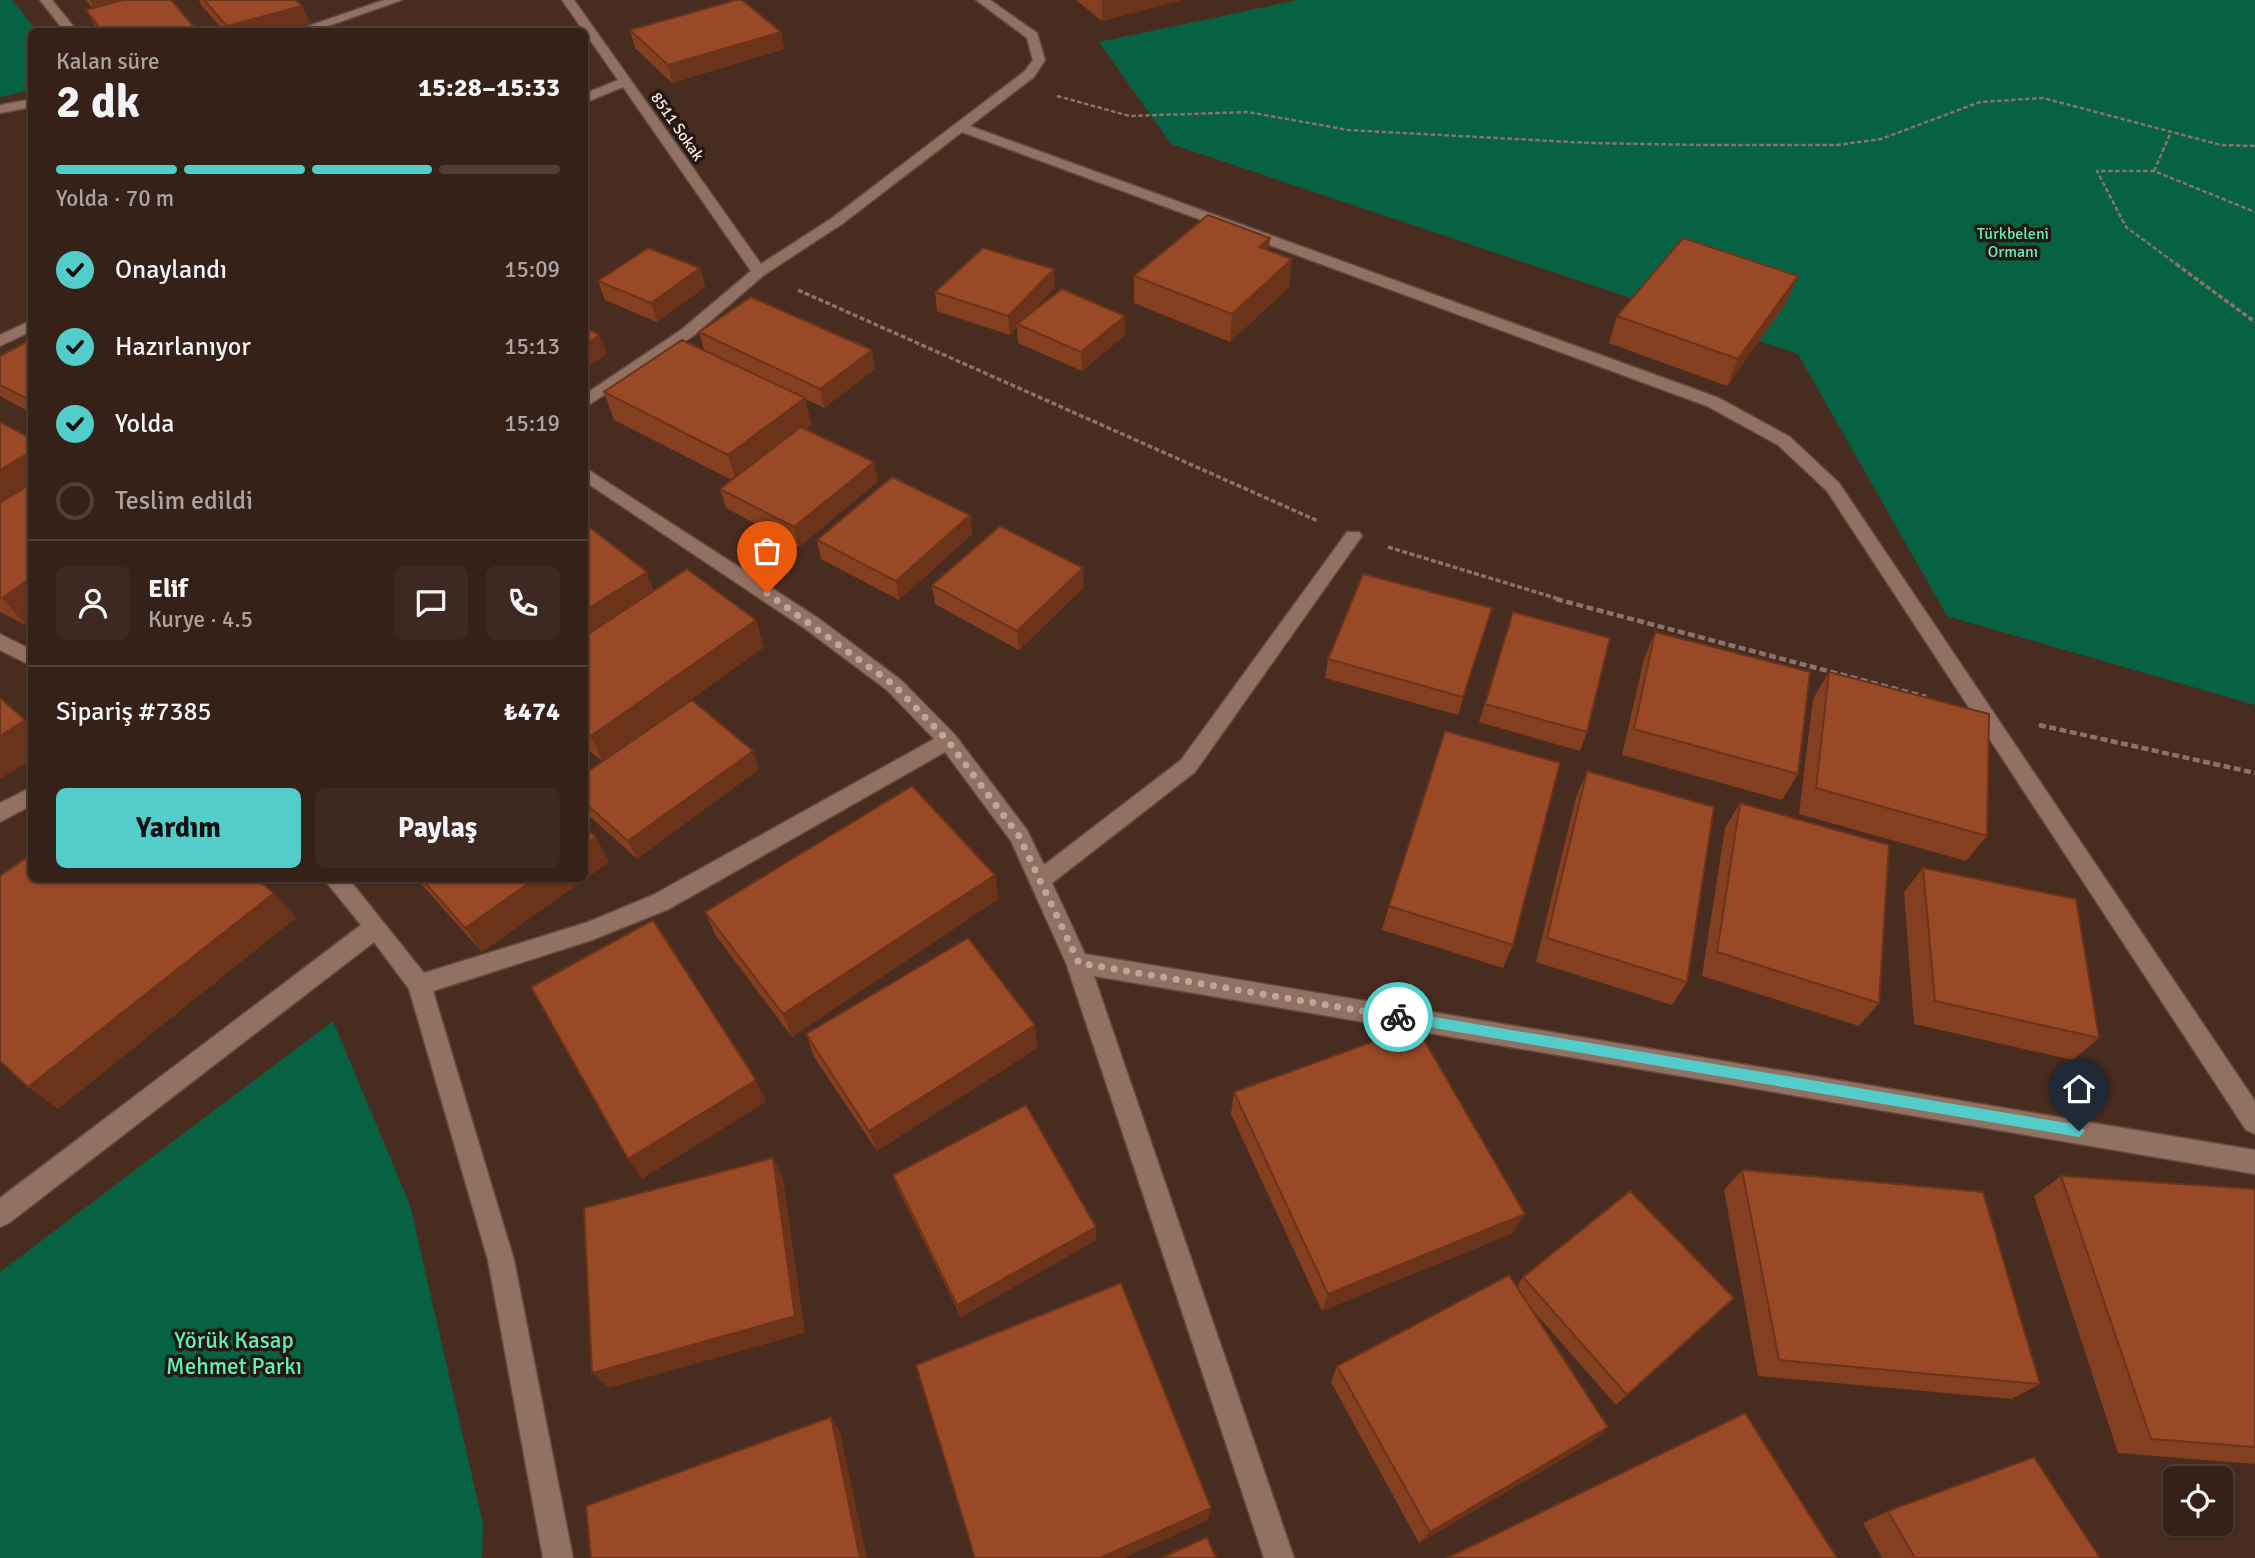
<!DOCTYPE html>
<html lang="tr">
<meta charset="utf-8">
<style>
body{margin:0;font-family:Signika,sans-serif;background:#3d2921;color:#f1f3f6;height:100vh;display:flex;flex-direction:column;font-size:26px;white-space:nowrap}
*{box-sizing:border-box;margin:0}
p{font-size:23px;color:#aaa3a2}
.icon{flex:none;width:38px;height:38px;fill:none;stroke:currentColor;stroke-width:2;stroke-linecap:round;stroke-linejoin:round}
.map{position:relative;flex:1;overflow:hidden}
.sheet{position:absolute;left:28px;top:28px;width:560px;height:854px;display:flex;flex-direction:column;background:#362118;border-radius:10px;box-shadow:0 2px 5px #0004,0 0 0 2px #503e37}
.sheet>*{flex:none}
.controls{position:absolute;left:2163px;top:1466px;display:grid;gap:14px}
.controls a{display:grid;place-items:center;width:70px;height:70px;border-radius:10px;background:#362118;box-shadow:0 2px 5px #0004,0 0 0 2px #503e37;font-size:35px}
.pin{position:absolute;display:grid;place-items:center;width:60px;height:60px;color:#fff;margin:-72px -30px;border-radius:50% 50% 50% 0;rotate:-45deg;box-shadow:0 0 7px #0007}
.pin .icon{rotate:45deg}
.courier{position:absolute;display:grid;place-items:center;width:70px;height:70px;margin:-35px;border:5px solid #53cdc9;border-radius:50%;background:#fff;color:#222;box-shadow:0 2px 9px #0007}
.headline em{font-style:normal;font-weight:700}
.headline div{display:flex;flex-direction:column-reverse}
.headline{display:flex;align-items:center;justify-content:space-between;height:119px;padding:0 28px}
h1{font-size:46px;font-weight:700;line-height:52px}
.bar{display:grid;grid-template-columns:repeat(4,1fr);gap:10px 7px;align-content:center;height:84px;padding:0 28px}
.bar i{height:9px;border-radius:5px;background:#503e37}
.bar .selected{background:#53cdc9}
.bar p{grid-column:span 4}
.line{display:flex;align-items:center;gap:18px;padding:0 28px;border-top:2px solid #503e37}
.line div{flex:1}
.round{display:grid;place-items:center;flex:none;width:74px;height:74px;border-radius:10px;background:#3d2921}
ol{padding:0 28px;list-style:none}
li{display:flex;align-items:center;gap:21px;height:77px}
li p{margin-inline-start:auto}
li .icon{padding:7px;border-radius:50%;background:#53cdc9;color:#111;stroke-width:4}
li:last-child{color:#aaa3a2}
li i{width:38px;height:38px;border:4px solid #503e37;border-radius:50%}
.action{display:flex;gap:14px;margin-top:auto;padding:14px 28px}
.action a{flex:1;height:80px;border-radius:10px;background:#53cdc9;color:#111;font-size:28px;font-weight:700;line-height:80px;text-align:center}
.action a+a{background:#3d2921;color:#f1f3f6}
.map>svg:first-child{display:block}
.green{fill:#076243}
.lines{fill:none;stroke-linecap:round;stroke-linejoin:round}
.minor-casing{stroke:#634a40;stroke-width:3}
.path-far2{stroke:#8c7369;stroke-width:2.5;stroke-dasharray:4.5 2.5;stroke-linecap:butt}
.path-far1{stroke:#8c7369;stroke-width:3.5;stroke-dasharray:5 2.5;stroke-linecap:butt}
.path{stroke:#8c7369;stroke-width:4.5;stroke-dasharray:7 3.5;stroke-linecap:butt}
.minor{fill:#927062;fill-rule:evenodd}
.wall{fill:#843f20}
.shaded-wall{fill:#6b331a}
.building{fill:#994925;stroke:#6b331a;stroke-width:2}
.route{fill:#53cdc9}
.done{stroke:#bca69d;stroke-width:7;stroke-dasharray:0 12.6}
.labels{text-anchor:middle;stroke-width:7;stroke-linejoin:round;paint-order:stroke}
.far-street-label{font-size:16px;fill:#fbe8e0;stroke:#251813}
.far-park-label{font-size:16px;fill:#63f0b6;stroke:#251813}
.near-park-label{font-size:23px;fill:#63f0b6;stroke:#251813}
</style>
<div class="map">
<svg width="2255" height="1558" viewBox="0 0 2255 1558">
<rect width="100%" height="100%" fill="#482c20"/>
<!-- green -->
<g class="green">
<polygon points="0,0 12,0 37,31 32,32 31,90 0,97"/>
<polygon points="1298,0 2255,0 2255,705 1947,616 1798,354 1171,144 1099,42"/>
<polygon points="333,1021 410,1205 483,1524 482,1558 0,1558 0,1272"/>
</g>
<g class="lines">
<!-- minor casing -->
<g class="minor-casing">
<g id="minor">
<polygon points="40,0 52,0 78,32 65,32"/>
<polygon points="384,0 402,0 311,32 291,32"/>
<polygon points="562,0 574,0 761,264 832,218 1025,71 1033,60 1027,38 976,0 990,0 1037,33 1045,60 1034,77 970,126 1719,398 1790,437 1839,483 2255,1101 2255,1134 2246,1130 1827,491 1778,445 1707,406 962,132 842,224 764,275 693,336 584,408 584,395 681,330 751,271 623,87 584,103 584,94 618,80"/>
<polygon points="32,99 32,107 0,113 0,105"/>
<polygon points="32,320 32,331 0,346 0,335"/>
<polygon points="584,467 818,618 901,680 955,735 1027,830 1044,865 1181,760 1347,532 1359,532 1362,536 1359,540 1195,772 1052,883 1085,954 2255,1150 2255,1174 1094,976 1294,1558 1264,1558 1066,963 1011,841 945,752 669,909 592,940 433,991 514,1260 573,1558 543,1558 488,1260 409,989 374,942 9,1223 0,1227 0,1198 361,925 323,878 348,878 424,973 588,922 653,895 934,739 887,690 804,628 584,481"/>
<polygon points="0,634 32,650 32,666 0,650"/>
<polygon points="32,787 32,805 0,822 0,803"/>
</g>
</g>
<!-- path-far2 -->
<g class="path-far2">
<polyline points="1057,96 1130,116 1248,112 1348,130 1590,143 1702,145 1837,145 1881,139 1980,102 2043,98 2221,145 2255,146"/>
<polyline points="2154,171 2171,132"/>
<polyline points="2179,266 2126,227 2097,171 2154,171 2255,212"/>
</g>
<!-- path-far1 -->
<g class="path-far1">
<polyline points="2176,264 2255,322"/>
<polyline points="798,290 1318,521"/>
<polyline points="1388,547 1562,600"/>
</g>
<!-- path -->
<g class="path">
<polyline points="1556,599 1926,697"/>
<polyline points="2039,725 2255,773"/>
</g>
<!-- minor -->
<use href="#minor" class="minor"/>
</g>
<!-- wall -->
<g class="wall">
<polygon points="86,0 171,0 197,32 99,32 86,10 92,8"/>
<polygon points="199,0 296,0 302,6 310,23 280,32 225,32 201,5"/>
<polygon points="1076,0 1181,0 1102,21"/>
<polygon points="630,30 781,32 784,49 672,83 635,48"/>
<polygon points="1270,238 1268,251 1289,287 1230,342 1134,303 1134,276"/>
<polygon points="700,268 705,287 657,322 605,300 598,281"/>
<polygon points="1055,288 1030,313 1125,335 1082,371 1018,343 1017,327 1010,335 937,311 935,292"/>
<polygon points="1786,303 1727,386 1609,343 1617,316"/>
<polygon points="699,332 875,369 824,408 805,399 811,425 806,429 878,481 799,547 726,508 720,489 732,480 614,420 604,392 704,350"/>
<polygon points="32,339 32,413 0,396 0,356"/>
<polygon points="0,422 32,439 32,621 26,625 0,612"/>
<polygon points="970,515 972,534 899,600 821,559 817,540"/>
<polygon points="584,528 654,590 764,647 637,738 759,769 637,859 584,811 584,774 603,762 584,747 584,637 646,596 584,635"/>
<polygon points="932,585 1084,587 1019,650 935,604"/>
<polygon points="1492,608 1458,715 1325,678 1328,659"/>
<polygon points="1513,612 1587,732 1580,751 1479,722"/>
<polygon points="1655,632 1798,774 1782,800 1622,755 1644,659"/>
<polygon points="1829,672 1987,836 1966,861 1799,814 1813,699"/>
<polygon points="1587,771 1687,982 1672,1005 1536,962 1576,797"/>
<polygon points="1740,803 1879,1003 1859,1026 1702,976 1725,828"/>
<polygon points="609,862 482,952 416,878 584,878"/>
<polygon points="1923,868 2099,1038 2073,1060 1914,1024 1904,892"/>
<polygon points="995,875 998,899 792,1037 716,936 705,912"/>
<polygon points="1389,906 1513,945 1503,968 1382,930"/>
<polygon points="1035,1025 1037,1048 877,1151 814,1057 806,1034"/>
<polygon points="1234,1092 1513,1233 1322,1311 1231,1114"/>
<polygon points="1742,1170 2040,1384 2012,1399 1758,1376 1724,1190"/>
<polygon points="893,1175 1096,1240 961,1317 898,1189"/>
<polygon points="2061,1176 2255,1189 2255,1464 2118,1453 2034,1196"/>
<polygon points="1523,1277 1734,1298 1616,1405 1530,1307 1608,1427 1593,1441 1419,1543 1331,1382 1337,1366 1517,1287"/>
<polygon points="1888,1511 2100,1558 1882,1558 1863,1523"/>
</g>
<!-- shaded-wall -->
<g class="shaded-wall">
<polygon points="90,0 157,0 98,16"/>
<polygon points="1102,0 1181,0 1102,21"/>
<polygon points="302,6 310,23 280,32 230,32 227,26"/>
<polygon points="195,28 197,32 183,32"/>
<polygon points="781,32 784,49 672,83 668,65"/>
<polygon points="1270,238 1267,265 1259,247"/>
<polygon points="1292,259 1289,287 1230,342 1232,314"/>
<polygon points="700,268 705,287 657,322 651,303"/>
<polygon points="1054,269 1055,288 1019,325 1017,324 1017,327 1010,335 1008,316"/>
<polygon points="1798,276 1786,303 1727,386 1738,359"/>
<polygon points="1125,316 1125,335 1082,371 1081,352"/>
<polygon points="600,335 607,354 584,369 584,345"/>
<polygon points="872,350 875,369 824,408 820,389"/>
<polygon points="805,398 811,425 736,482 728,455"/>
<polygon points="32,451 32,491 0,511 0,470"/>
<polygon points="874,462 878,481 799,547 794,527"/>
<polygon points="970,515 972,534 899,600 896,581"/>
<polygon points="1083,568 1084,587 1019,650 1017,631"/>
<polygon points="647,572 654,591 584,635 584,611"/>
<polygon points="32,577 32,621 26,625 2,598"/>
<polygon points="756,620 764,647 603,762 591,736"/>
<polygon points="25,720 32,727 32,759 0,779 0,736"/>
<polygon points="753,751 759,769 637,859 628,841"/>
<polygon points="596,837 609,862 482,952 465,928 536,878 584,878 584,845"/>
<polygon points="995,875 998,899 792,1037 783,1014"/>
<polygon points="274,893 296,918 58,1109 28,1087"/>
<polygon points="1035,1025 1037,1048 877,1151 869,1131"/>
<polygon points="756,1080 766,1102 642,1179 628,1159"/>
<polygon points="773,1158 783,1178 805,1333 609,1388 592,1373"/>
<polygon points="1525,1214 1513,1233 1322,1311 1328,1294"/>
<polygon points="1096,1227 1096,1240 961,1317 957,1305"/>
<polygon points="831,1417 840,1432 867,1558 860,1558"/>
<polygon points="1608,1427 1593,1441 1419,1543 1430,1532"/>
<polygon points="1211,1508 1208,1520 1124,1558 1100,1558"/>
</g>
<!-- building -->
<g class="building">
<polygon points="123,0 171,0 195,28 183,32 103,32 86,10"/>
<polygon points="204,0 296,0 302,6 227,26"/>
<polygon points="736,0 742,0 781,32 668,65 630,30"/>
<polygon points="1208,215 1270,238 1259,247 1292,259 1232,314 1134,276"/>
<polygon points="1683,238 1798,276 1738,359 1617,316"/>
<polygon points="648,248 700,268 651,303 598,281"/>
<polygon points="983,248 1054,269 1008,316 935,292"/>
<polygon points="1062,289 1125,316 1081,352 1017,324"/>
<polygon points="751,297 872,350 820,389 699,332"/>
<polygon points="584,327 600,335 584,345"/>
<polygon points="32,339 32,401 0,385 0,356"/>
<polygon points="682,340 805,398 728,455 604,392"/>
<polygon points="0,422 32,439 32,451 0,470"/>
<polygon points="801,427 874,462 794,527 720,489"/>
<polygon points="892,477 970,515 896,581 817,540"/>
<polygon points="32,483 32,577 2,598 0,597 0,503"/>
<polygon points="588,526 647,572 584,611 584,528"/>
<polygon points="1000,526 1083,568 1017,631 932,585"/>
<polygon points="687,569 756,620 591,736 584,731 584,637"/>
<polygon points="1363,574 1492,608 1463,697 1328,659"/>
<polygon points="1513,612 1610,638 1587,732 1485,704"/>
<polygon points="1655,632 1810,672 1798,774 1634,729"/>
<polygon points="1829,672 1989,714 1987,836 1816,788"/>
<polygon points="0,698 25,720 0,736"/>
<polygon points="692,700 753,751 628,841 584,802 584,774"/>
<polygon points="1445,731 1560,763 1513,945 1389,906"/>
<polygon points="1587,771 1714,807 1687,982 1547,938"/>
<polygon points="912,786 995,875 783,1014 705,912"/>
<polygon points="1740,803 1889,845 1879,1003 1717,952"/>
<polygon points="584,826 596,837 584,845"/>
<polygon points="32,854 32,878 255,878 274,893 28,1087 0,1061 0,876"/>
<polygon points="1923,868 2076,899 2099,1038 1935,1001"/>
<polygon points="421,878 536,878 465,928"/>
<polygon points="653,920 756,1080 628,1159 531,987"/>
<polygon points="968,938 1035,1025 869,1131 806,1034"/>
<polygon points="1416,1026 1525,1214 1328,1294 1234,1092"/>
<polygon points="1026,1105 1096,1227 957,1305 893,1175"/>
<polygon points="773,1158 795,1316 592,1373 584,1208"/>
<polygon points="1742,1170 1983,1192 2040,1384 1779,1360"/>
<polygon points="2061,1176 2255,1189 2255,1447 2151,1439"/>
<polygon points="1630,1191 1734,1298 1627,1395 1523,1277"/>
<polygon points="1509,1275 1608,1427 1430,1532 1337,1366"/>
<polygon points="1121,1283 1211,1508 1100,1558 975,1558 916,1365"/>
<polygon points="1745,1413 1837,1558 1447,1558"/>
<polygon points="831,1417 860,1558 591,1558 586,1506"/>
<polygon points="2034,1457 2100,1558 1915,1558 1888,1511"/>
<polygon points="1207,1537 1216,1558 1161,1558"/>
</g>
<!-- route -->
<polygon class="route" points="1398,1011 2079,1125 2085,1131 2079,1137 1398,1022 1392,1017"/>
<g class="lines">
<!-- done -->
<polyline class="done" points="767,593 894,685 948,741 1019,836 1079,963 1398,1017"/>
</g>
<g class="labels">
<!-- far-street labels -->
<g class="far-street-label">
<text transform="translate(678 126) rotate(55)" y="6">8511 Sokak</text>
</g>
<!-- far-park labels -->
<g class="far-park-label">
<text x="2013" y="239">Türkbeleni<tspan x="2013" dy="18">Ormanı</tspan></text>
</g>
<!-- near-park labels -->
<g class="near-park-label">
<text x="234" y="1348">Yörük Kasap<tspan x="234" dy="26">Mehmet Parkı</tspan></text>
</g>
</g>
</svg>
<div class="controls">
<a><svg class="icon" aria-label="locate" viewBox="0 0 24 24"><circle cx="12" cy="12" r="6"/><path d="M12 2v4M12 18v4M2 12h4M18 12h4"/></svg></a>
</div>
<div class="pin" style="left:767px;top:593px;background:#ea580c"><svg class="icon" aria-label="bag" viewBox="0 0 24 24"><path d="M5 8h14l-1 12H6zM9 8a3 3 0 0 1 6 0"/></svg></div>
<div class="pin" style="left:2079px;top:1131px;background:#1f2937"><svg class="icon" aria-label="home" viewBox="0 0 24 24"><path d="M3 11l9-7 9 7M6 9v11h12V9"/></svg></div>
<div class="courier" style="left:1398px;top:1017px"><svg class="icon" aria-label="bike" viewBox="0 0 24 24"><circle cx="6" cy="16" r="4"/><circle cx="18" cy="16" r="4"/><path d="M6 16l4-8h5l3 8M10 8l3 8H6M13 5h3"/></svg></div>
<section class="sheet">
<div class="headline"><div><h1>2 dk</h1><p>Kalan süre</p></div><em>15:28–15:33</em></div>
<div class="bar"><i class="selected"></i><i class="selected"></i><i class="selected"></i><i></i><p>Yolda · 70 m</p></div>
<ol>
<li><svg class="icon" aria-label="check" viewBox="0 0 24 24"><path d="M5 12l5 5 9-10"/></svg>Onaylandı<p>15:09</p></li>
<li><svg class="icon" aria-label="check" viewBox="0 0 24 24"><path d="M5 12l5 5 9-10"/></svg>Hazırlanıyor<p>15:13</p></li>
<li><svg class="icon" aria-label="check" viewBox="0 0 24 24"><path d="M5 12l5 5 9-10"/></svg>Yolda<p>15:19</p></li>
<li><i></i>Teslim edildi</li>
</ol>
<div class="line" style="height:126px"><a class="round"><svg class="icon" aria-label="person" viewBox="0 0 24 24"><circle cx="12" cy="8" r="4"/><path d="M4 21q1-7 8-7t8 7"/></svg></a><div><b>Elif</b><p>Kurye · 4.5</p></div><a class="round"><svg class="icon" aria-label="chat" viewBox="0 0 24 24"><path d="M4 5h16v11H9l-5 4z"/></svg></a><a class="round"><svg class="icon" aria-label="phone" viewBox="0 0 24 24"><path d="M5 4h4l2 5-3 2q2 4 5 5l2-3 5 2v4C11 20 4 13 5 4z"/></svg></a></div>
<div class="line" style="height:91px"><div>Sipariş #7385</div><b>₺474</b></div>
<div class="action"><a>Yardım</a><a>Paylaş</a></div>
</section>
</div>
